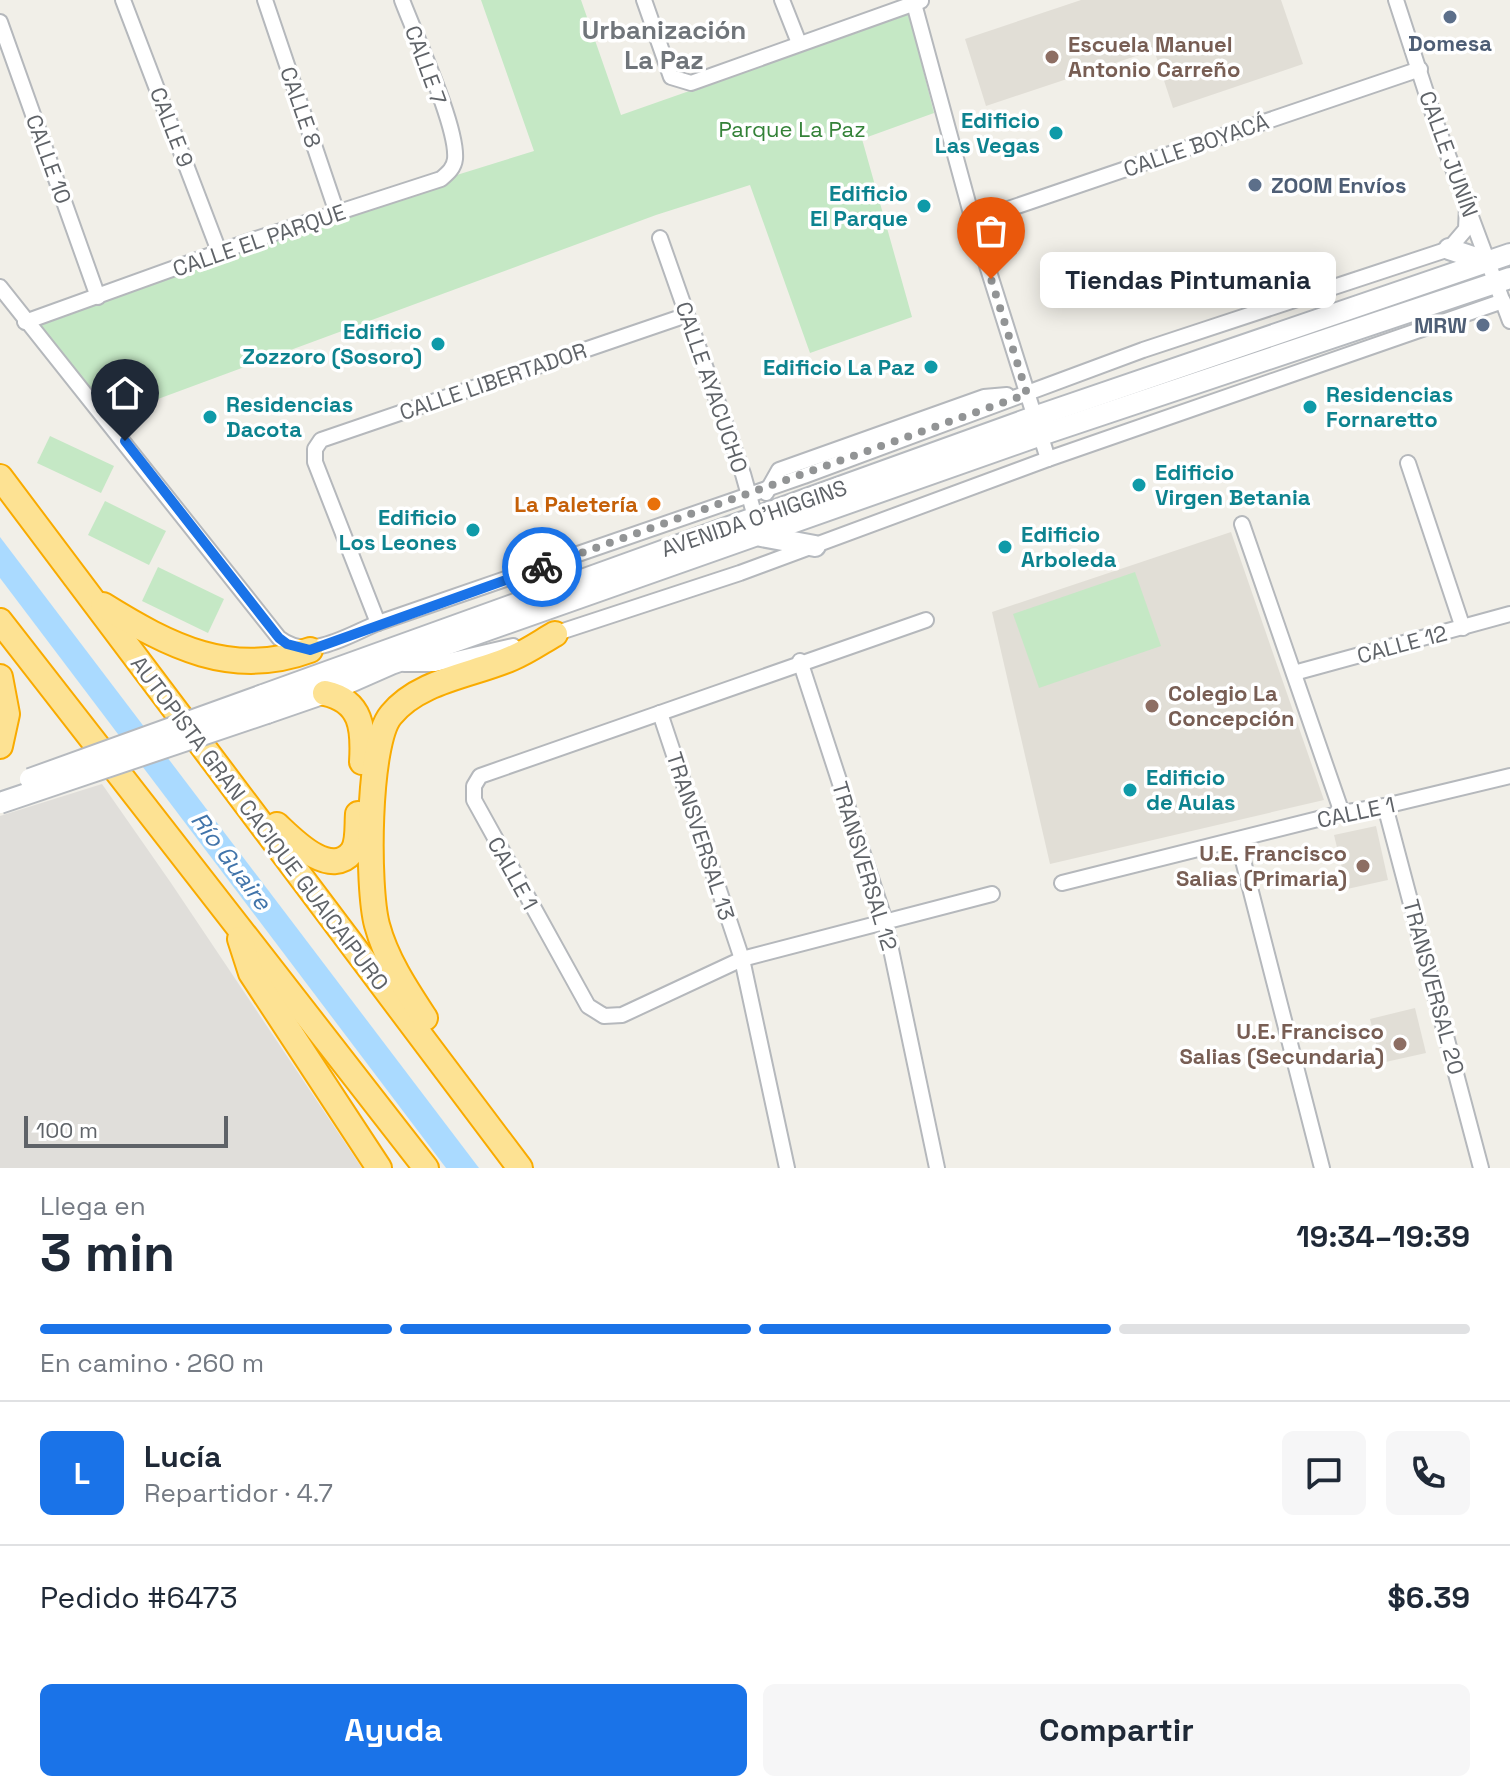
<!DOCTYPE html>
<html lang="es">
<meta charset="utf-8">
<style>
body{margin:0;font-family:"Space Grotesk",sans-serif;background:#f6f6f7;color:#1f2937;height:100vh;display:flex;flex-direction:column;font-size:30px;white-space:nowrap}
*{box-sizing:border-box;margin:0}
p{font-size:26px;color:#747a83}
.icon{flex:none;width:44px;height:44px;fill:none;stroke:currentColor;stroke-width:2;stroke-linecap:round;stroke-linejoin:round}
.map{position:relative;height:1168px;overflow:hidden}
.drawer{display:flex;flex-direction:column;background:#fff;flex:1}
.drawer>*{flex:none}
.scale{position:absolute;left:24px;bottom:20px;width:204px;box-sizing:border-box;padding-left:8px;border:4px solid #5f6368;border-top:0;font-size:22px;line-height:28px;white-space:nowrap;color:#5f6368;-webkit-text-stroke:6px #fff;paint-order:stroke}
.pin{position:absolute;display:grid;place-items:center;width:68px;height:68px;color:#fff;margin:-82px -34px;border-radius:50% 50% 50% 0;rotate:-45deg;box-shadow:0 0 8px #0007}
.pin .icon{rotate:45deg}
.courier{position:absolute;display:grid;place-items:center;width:80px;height:80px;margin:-40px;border:6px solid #1a73e8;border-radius:50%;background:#fff;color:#222;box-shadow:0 2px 10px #0007}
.bubble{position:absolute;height:56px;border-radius:12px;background:#fff;box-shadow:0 4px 20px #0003;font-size:26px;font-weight:700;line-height:56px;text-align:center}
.summary em{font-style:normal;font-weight:700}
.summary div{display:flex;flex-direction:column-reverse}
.summary{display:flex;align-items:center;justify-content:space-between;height:136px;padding:0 40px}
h1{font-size:52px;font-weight:700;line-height:60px}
.bar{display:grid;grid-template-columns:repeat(4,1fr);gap:12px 8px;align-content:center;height:96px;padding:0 40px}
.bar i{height:10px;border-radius:6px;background:#e0e1e3}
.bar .active{background:#1a73e8}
.bar p{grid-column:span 4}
.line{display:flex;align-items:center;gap:20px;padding:0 40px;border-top:2px solid #e0e1e3}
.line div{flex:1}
.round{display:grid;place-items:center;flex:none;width:84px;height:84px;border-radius:12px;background:#f6f6f7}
.action{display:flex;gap:16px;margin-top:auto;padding:16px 40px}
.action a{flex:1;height:92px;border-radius:12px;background:#1a73e8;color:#fff;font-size:32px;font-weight:700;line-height:92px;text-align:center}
.action a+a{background:#f6f6f7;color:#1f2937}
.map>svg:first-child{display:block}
.industrial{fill:#e0deda}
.education{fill:#e1ded6}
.green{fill:#c5e8c5}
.water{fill:#aadaff}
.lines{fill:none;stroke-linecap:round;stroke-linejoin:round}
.minor-casing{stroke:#b5b8bc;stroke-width:18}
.secondary-casing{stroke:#b6babf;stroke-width:24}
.motorway-casing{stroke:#f9ab00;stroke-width:28}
.minor{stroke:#fff;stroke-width:14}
.secondary{stroke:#fff;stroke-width:20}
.motorway{stroke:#fde293;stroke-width:24}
.secondary-bridge-casing{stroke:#b6babf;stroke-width:24;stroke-linecap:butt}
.secondary-bridge{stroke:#fff;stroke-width:20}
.done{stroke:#929495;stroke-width:8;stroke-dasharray:0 14.4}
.route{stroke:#1a73e8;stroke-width:10}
.service-dot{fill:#5c6f8a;stroke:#fff;stroke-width:3}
.education-dot{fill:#8d6e63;stroke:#fff;stroke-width:3}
.culture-dot{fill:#0f9aa8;stroke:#fff;stroke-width:3}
.food-dot{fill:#e8710a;stroke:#fff;stroke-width:3}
.labels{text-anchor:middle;stroke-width:7;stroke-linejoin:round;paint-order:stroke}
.service-label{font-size:22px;font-weight:bold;fill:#4e5e75;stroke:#fff}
.education-label{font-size:22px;font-weight:bold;fill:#785e54;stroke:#fff;text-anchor:start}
.street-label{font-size:22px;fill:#5f6368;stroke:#fff}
.culture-label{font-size:22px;font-weight:bold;fill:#0d838f;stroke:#fff;text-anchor:end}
.park-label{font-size:22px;fill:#348238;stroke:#fff}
.food-label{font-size:22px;font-weight:bold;fill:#c56008;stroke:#fff;text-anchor:end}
.water-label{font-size:24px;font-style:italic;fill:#4174aa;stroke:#fff}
.quarter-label{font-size:26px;font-weight:bold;fill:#70757a;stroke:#fff}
</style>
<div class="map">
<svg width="1510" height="1168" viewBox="0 0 1510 1168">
<rect width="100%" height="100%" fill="#f1efe8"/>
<!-- industrial -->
<polygon class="industrial" points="102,784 171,883 362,1168 0,1168 0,816"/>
<!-- education -->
<g class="education">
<polygon points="1081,0 1281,0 1303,64 1173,108 1154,50 986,106 965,39"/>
<polygon points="1231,532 1324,800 1050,864 992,612"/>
<polygon points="1376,826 1388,880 1347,889 1334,835"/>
<polygon points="1415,1008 1426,1053 1381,1063 1370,1019"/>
</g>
<!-- green -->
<g class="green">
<polygon points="481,0 581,0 621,115 909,14 934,113 862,139 912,317 810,353 750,185 656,215 112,416 31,322 389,196 534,151"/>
<polygon points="50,436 114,466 101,493 37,463"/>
<polygon points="105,501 166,531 149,565 88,535"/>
<polygon points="158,567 224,599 208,633 142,601"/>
<polygon points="1135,572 1161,646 1039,688 1013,614"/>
</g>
<!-- water -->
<polygon class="water" points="0,537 479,1168 446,1168 0,578"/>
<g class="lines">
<!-- minor casing -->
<g class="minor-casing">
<g id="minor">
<polyline points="123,0 220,254"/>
<polyline points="265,0 337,213"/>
<polyline points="644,0 671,77 691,83 921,1"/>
<polyline points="782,0 799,43"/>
<polyline points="913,0 973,221 1048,459"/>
<polyline points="1396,0 1436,123 1510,321"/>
<polyline points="0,22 98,297"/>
<polyline points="973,221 1420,69"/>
<polyline points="660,238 743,474 757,524"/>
<path d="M0 287 279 638C309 662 348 635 378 623L804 476 1143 350 1449 249 1466 229 1467 206"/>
<path d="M25 322 247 242 441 179C448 173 454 168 455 159 458 127 415 35 402 0"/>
<polyline points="1408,463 1463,628"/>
<polyline points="766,493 779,470 984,397 1007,395"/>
<polyline points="1242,524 1342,813"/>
<polyline points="926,620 480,776 474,786 474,800 588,1006 604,1016 622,1015 742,959 992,894"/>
<polyline points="378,623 315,462 315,449 321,440 687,315"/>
<polyline points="548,636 740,573 1048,459 1503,301"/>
<polyline points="800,661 885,921 937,1168"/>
<polyline points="404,664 435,664 513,646"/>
<polyline points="1294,673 1510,614"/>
<polyline points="660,713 742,959 787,1168"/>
<polyline points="1385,806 1481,1168"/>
<polyline points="1238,841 1322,1168"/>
<polyline points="1062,883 1342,813 1385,806 1510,776"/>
</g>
</g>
<!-- secondary casing -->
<g class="secondary-casing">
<g id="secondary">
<polyline points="1449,249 1488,262"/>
<polyline points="761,536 815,546"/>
<polyline points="263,695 1034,417 1510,254"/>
<polyline points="267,713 325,693 391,664 1041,435 1510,278"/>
</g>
</g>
<!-- motorway casing -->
<g class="motorway-casing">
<g id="motorway">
<polyline points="0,477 520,1168"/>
<path d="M103 605C169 646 232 679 310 650"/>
<polyline points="0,621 426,1168"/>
<polyline points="0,677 7,714 0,746"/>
<path d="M325 693C362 701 364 729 362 762"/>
<path d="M277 825C293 840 330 879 352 852 359 843 357 825 358 814"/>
<polyline points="240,939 251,973 379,1168"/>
<path d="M425 1018C406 989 386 959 377 925 367 888 367 743 391 715 419 680 474 675 512 658 527 652 541 642 555 634"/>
</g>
</g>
<!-- minor -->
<use href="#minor" class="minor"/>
<!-- secondary -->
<use href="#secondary" class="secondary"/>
<!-- motorway -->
<use href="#motorway" class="motorway"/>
<!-- secondary-bridge casing -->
<g class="secondary-bridge-casing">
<g id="secondary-bridge">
<polyline points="30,779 263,695"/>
<polyline points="0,803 267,713"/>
</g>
</g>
<!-- secondary-bridge -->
<use href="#secondary-bridge" class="secondary-bridge"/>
</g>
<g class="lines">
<!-- done -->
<polyline class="done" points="542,567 1027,394 991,279"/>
<!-- route -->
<polyline class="route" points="125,441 279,638 287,644 310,650 542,567"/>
</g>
<!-- markers -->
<g class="service-dot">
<circle cx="1450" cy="17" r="8"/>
<circle cx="1255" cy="185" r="8"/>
<circle cx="1483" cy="325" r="8"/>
</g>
<g class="education-dot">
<circle cx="1052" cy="57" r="8"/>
<circle cx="1152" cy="706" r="8"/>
<circle cx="1363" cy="866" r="8"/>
<circle cx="1400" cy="1044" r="8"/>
</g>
<g class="culture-dot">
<circle cx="1056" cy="133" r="8"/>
<circle cx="924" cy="206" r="8"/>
<circle cx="438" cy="344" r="8"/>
<circle cx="931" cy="367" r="8"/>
<circle cx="1310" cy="407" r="8"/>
<circle cx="210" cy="417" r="8"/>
<circle cx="1139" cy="485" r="8"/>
<circle cx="473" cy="530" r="8"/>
<circle cx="1005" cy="547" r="8"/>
<circle cx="1130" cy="790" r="8"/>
</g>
<circle class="food-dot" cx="654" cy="504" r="8"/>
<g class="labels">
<!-- service labels -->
<g class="service-label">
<text x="1450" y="51">Domesa</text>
<text x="1271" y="193" text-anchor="start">ZOOM Envíos</text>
<text x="1467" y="333" text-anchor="end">MRW</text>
</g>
<!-- education labels -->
<g class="education-label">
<text x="1068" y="52">Escuela Manuel<tspan x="1068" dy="25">Antonio Carreño</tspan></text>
<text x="1168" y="701">Colegio La<tspan x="1168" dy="25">Concepción</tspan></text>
<text x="1347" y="861" text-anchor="end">U.E. Francisco<tspan x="1347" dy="25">Salias (Primaria)</tspan></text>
<text x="1384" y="1039" text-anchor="end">U.E. Francisco<tspan x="1384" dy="25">Salias (Secundaria)</tspan></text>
</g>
<!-- street labels -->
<g class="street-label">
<text transform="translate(426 65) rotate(70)" y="8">CALLE 7</text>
<text transform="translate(301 107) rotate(71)" y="8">CALLE 8</text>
<text transform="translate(172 127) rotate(69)" y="8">CALLE 9</text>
<text transform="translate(1196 145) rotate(-19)" y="8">CALLE BOYACÁ</text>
<text transform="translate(1449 154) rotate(70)" y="8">CALLE JUNÍN</text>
<text transform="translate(49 159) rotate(70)" y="8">CALLE 10</text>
<text transform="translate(259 240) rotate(-19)" y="8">CALLE EL PARQUE</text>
<text transform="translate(493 381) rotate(-19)" y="8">CALLE LIBERTADOR</text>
<text transform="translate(712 387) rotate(71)" y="8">CALLE AYACUCHO</text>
<text transform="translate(754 518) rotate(-19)" y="8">AVENIDA O'HIGGINS</text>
<text transform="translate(1402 644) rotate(-15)" y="8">CALLE 12</text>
<text transform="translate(1356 812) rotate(-12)" y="8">CALLE 1</text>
<text transform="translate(260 823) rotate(53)" y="8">AUTOPISTA GRAN CACIQUE GUAICAIPURO</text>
<text transform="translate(701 836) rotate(72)" y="8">TRANSVERSAL 13</text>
<text transform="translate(865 866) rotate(73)" y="8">TRANSVERSAL 12</text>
<text transform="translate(513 873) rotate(61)" y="8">CALLE 1</text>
<text transform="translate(1434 987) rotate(75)" y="8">TRANSVERSAL 20</text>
</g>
<!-- culture labels -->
<g class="culture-label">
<text x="1040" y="128">Edificio<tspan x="1040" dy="25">Las Vegas</tspan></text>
<text x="908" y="201">Edificio<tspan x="908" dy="25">El Parque</tspan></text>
<text x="422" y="339">Edificio<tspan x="422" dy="25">Zozzoro (Sosoro)</tspan></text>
<text x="915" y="375">Edificio La Paz</text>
<text x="1326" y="402" text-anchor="start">Residencias<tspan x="1326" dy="25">Fornaretto</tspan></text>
<text x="226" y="412" text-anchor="start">Residencias<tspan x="226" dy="25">Dacota</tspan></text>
<text x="1155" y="480" text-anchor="start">Edificio<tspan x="1155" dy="25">Virgen Betania</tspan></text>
<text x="457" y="525">Edificio<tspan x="457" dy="25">Los Leones</tspan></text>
<text x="1021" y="542" text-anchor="start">Edificio<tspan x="1021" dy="25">Arboleda</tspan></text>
<text x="1146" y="785" text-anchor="start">Edificio<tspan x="1146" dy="25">de Aulas</tspan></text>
</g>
<!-- park labels -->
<g class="park-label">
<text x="792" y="137">Parque La Paz</text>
</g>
<!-- food labels -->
<g class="food-label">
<text x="638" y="512">La Paletería</text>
</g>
<!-- water labels -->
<g class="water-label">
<text transform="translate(231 861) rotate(53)" y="8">Río Guaire</text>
</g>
<!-- quarter labels -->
<g class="quarter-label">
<text x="664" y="39">Urbanización<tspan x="664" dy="30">La Paz</tspan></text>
</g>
</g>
</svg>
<div class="scale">100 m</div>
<div class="pin" style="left:991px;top:279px;background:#ea580c"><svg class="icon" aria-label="bag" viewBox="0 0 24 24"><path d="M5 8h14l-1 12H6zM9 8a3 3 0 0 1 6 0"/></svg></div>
<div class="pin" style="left:125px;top:441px;background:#1f2937"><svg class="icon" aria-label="home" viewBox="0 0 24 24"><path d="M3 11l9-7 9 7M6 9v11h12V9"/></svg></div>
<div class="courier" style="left:542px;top:567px"><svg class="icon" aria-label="bike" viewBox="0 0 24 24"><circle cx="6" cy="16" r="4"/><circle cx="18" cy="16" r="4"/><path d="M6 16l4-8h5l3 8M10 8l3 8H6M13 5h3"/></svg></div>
<div class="bubble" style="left:1040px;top:252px;width:296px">Tiendas Pintumania</div>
</div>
<section class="drawer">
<div class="summary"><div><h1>3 min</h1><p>Llega en</p></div><em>19:34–19:39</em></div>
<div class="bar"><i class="active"></i><i class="active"></i><i class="active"></i><i></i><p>En camino · 260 m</p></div>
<div class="line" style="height:144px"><b class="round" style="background:#1a73e8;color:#fff">L</b><div><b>Lucía</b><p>Repartidor · 4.7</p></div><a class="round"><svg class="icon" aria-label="chat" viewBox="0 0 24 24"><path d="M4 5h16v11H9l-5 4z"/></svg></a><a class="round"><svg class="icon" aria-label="phone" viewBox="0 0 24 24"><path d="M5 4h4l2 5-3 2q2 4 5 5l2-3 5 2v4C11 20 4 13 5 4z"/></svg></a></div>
<div class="line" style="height:104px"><div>Pedido #6473</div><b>$6.39</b></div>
<div class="action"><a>Ayuda</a><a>Compartir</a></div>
</section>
